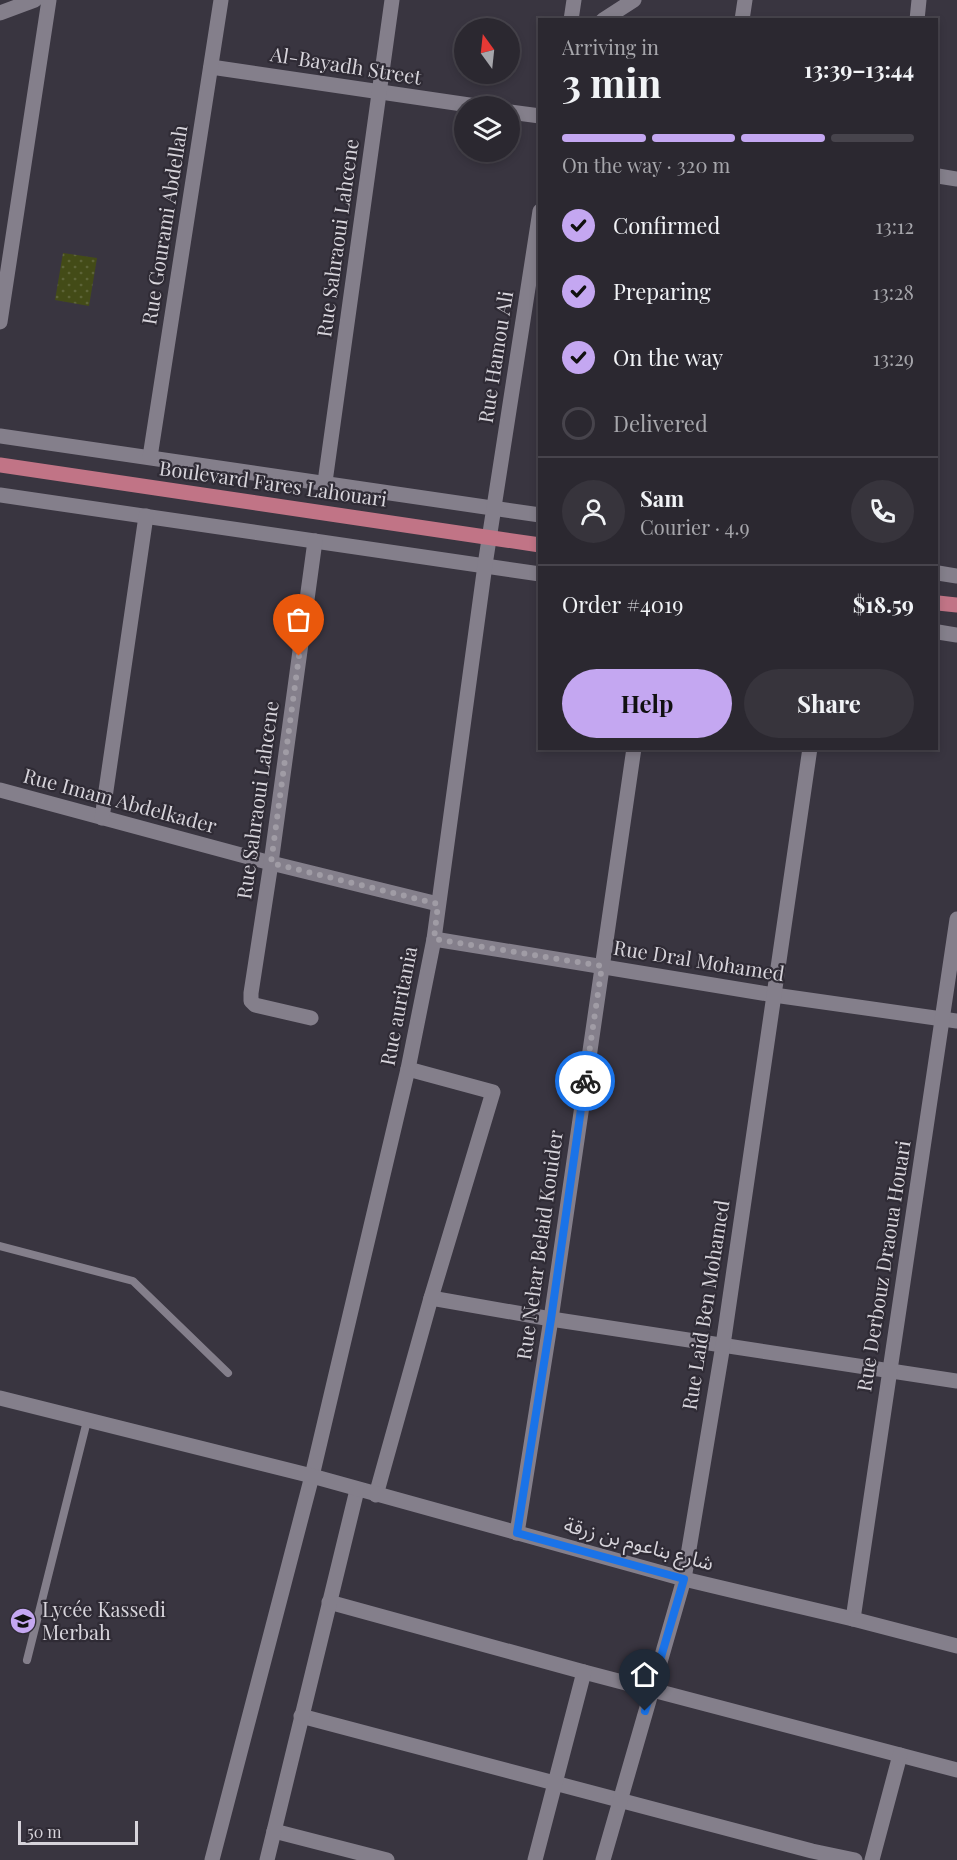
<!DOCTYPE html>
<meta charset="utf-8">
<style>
body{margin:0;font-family:"Playfair Display","Noto Sans Arabic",serif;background:#37343c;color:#f1f3f6;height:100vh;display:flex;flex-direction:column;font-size:22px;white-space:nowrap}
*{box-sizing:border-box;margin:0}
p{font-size:20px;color:#a6a6ab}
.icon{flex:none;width:33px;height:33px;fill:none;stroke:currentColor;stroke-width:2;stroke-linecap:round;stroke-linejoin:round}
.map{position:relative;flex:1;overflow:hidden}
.drawer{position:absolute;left:538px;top:18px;width:400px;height:732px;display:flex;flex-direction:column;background:#2b2830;border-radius:0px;box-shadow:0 3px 9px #0003,0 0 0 2px #47444c}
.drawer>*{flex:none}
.needle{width:39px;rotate:345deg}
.tools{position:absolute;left:454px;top:18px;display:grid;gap:12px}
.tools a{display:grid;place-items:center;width:66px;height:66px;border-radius:50%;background:#2b2830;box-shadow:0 3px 9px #0003,0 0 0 2px #47444c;font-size:30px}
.scale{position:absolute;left:18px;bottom:15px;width:120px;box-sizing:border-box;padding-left:6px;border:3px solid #d7d4db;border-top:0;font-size:16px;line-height:21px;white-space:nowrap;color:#d7d4db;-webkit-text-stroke:4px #2f2b35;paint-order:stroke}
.pin{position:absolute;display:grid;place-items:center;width:51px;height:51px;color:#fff;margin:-62px -26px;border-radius:50% 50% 50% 0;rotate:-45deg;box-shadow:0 0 6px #0007}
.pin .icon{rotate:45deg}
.courier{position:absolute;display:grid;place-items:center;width:60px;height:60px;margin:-30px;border:4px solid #1a73e8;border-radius:50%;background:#fff;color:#222;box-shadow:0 2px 8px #0007}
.head em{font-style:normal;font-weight:700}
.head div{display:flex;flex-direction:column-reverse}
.head{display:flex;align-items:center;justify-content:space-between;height:102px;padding:0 24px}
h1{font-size:39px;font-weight:700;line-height:45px}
.bar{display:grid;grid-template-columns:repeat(4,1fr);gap:9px 6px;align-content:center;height:72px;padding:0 24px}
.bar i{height:8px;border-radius:4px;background:#47444c}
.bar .current{background:#c4a7f1}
.bar p{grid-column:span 4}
.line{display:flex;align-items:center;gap:15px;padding:0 24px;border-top:2px solid #47444c}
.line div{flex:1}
.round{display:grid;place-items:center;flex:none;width:63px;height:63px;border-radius:32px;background:#37343c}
ol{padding:0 24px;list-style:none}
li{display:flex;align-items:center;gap:18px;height:66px}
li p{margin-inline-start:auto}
li .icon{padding:6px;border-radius:50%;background:#c4a7f1;color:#111;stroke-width:4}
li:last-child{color:#a6a6ab}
li i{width:33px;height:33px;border:3px solid #47444c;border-radius:50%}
.button{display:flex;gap:12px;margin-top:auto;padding:12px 24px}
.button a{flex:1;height:69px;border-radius:36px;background:#c4a7f1;color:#111;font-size:24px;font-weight:700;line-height:69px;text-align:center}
.button a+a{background:#37343c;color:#f1f3f6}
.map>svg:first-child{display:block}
.park{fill:url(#park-dots)}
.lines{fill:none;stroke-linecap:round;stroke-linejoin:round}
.service{stroke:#847f8b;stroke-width:8}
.minor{stroke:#847f8b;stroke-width:15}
.tertiary{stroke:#847f8b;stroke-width:15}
.primary{stroke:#c17486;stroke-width:15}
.done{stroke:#a09ca5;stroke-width:6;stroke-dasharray:0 10.8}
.route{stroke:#1a73e8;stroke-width:8}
.labels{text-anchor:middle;stroke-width:4.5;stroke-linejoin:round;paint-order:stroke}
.street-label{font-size:20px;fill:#d7d4db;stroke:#2f2b35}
.poi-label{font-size:20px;fill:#d7d4db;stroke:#2f2b35;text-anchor:start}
</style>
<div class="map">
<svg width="957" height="1860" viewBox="0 0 957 1860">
<defs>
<pattern id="park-dots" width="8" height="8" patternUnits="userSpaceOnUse" patternTransform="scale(1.5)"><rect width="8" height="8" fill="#434b17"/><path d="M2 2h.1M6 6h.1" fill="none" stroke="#5d6438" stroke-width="1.8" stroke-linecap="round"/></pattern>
</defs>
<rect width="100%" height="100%" fill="#393540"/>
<!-- park -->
<polygon class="park" points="63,253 97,258 89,306 55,300"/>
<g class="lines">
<!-- service -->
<g class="service">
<polyline points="0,1246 133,1281 228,1373"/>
<polyline points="27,1660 87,1421"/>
</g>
<!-- minor -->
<g class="minor">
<polyline points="571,20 574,0"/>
<polyline points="603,20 634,0"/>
<polyline points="742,20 745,0"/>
<polyline points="917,20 919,0"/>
<polyline points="211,67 476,106"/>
<polyline points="510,112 540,116"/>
<polyline points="938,176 957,179"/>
<polyline points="0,322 49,0"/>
<polyline points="0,436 540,515"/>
<polyline points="150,457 221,0"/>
<polyline points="325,482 392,0"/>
<polyline points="0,495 540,574"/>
<polyline points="938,573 957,576"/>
<polyline points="938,632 957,635"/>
<polyline points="0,790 271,863 438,904"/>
<polyline points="102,818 146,516"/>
<polyline points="434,939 774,995 957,1021"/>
<polyline points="311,1018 255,1005 251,1001 251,993 271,863 315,541"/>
<polyline points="431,1298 551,1319 957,1381"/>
<polyline points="376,1495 431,1298 493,1092 408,1069"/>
<polyline points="517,1533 551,1319 634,748"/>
<polyline points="329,1602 584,1672 957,1770"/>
<polyline points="853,1619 957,919"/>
<polyline points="301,1716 812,1851 855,1860"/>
<polyline points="274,1831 387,1860"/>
<polyline points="212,1860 312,1476 408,1069 434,939 485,565 540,211"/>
<polyline points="267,1860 357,1490"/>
<polyline points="535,1860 584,1672"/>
<polyline points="603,1860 684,1579 723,1345 810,748"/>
<polyline points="872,1860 900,1755"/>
</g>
<!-- tertiary -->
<g class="tertiary">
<polyline points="0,13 35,0"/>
<polyline points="0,1398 312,1476 684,1579 853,1619 957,1646"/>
</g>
<!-- primary -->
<g class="primary">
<polyline points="0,465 540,545"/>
<polyline points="938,603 957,605"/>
</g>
</g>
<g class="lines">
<!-- done -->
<polyline class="done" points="299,656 271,863 438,904 434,939 602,966 585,1081"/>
<!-- route -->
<polyline class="route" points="585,1081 551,1319 517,1533 684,1579 645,1711"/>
</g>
<!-- icons -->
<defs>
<g id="school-disc" transform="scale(1.35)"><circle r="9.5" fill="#c4a7f1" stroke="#2f2b35"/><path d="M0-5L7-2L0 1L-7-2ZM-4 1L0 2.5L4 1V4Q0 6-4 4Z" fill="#111"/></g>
</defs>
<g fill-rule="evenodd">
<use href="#school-disc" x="23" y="1621"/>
</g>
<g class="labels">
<!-- street labels -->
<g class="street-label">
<text transform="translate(346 66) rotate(9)" y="7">Al-Bayadh Street</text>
<text transform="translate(165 225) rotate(-81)" y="7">Rue Gourami Abdellah</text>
<text transform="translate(338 238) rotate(-82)" y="7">Rue Sahraoui Lahcene</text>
<text transform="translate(496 357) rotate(-81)" y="7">Rue Hamou Ali</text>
<text transform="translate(273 484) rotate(8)" y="7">Boulevard Fares Lahouari</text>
<text transform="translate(258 800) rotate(-82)" y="7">Rue Sahraoui Lahcene</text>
<text transform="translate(120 801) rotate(15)" y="7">Rue Imam Abdelkader</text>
<text transform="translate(699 961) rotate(9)" y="7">Rue Dral Mohamed</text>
<text transform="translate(399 1006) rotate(-79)" y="7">Rue auritania</text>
<text transform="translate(540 1245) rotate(-82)" y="7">Rue Nehar Belaid Kouider</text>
<text transform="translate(884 1266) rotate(-81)" y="7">Rue Derbouz Draoua Houari</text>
<text transform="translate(706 1305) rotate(-81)" y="7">Rue Laid Ben Mohamed</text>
<text transform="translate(639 1544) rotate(15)" y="7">شارع بناعوم بن زرقة</text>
</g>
<!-- poi labels -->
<g class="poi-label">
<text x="42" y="1617">Lycée Kassedi<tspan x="42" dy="23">Merbah</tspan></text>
</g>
</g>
</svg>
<div class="tools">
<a><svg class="needle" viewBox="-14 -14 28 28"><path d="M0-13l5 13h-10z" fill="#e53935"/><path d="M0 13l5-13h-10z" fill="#a6a6ab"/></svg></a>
<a><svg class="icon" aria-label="layers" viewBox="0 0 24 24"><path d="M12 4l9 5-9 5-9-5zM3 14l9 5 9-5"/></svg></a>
</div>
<div class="scale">50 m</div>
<div class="pin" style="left:299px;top:656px;background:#ea580c"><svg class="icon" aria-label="bag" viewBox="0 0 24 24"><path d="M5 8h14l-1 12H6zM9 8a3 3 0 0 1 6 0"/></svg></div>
<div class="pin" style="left:645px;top:1711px;background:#1f2937"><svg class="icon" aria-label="home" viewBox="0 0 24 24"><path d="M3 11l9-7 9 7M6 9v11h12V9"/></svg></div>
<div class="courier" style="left:585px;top:1081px"><svg class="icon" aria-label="bike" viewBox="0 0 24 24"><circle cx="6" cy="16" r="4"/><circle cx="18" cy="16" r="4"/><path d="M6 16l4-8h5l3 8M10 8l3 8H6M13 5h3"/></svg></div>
<section class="drawer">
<div class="head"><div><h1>3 min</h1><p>Arriving in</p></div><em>13:39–13:44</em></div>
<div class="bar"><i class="current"></i><i class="current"></i><i class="current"></i><i></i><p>On the way · 320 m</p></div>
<ol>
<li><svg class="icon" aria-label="check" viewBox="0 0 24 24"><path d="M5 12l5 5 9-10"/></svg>Confirmed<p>13:12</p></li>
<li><svg class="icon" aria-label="check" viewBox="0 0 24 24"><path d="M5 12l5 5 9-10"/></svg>Preparing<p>13:28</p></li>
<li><svg class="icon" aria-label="check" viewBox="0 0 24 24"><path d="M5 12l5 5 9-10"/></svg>On the way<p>13:29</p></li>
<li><i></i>Delivered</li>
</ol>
<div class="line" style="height:108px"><a class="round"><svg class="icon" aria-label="person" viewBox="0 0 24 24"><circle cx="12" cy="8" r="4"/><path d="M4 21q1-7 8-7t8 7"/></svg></a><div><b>Sam</b><p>Courier · 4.9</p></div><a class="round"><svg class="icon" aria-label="phone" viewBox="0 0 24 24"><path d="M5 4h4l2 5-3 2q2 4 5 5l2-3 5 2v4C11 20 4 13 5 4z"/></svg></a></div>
<div class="line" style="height:78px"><div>Order #4019</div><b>$18.59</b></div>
<div class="button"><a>Help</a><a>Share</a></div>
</section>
</div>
